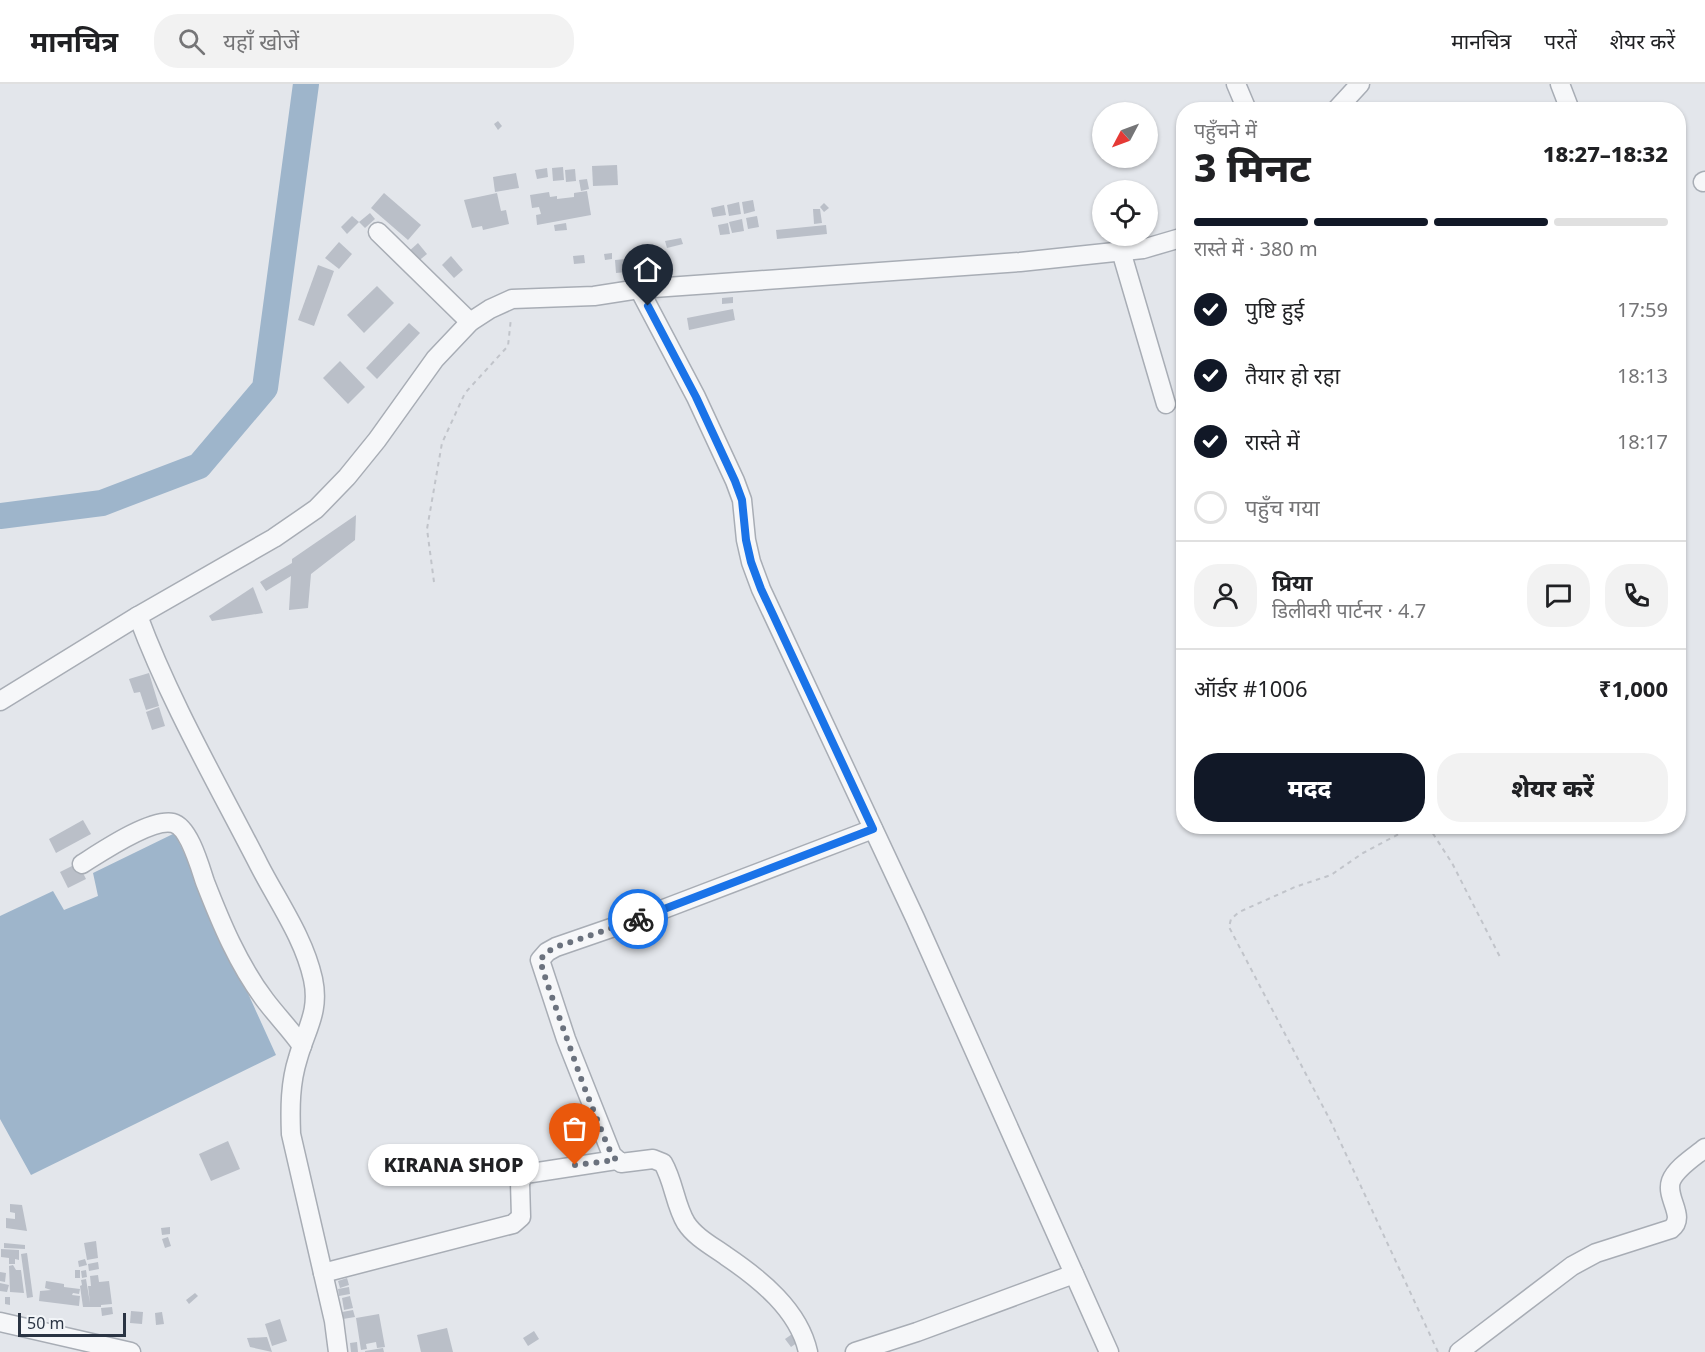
<!DOCTYPE html>
<html lang="hi">
<meta charset="utf-8">
<style>
body{margin:0;font-family:"Noto Sans","Noto Sans Devanagari",sans-serif;background:#f2f2f2;color:#202124;height:100vh;display:flex;flex-direction:column;font-size:22px;white-space:nowrap}
*{box-sizing:border-box;margin:0}
p{font-size:20px;color:#757577}
.icon{flex:none;width:33px;height:33px;fill:none;stroke:currentColor;stroke-width:2;stroke-linecap:round;stroke-linejoin:round}
.map{position:relative;flex:1;overflow:hidden}
.side{position:absolute;left:1176px;top:18px;width:510px;height:732px;display:flex;flex-direction:column;background:#fff;border-radius:24px;box-shadow:0 2px 4px #0004}
.side>*{flex:none}
.needle{width:39px;rotate:229deg}
.fabs{position:absolute;left:1092px;top:18px;display:grid;gap:12px}
.fabs a{display:grid;place-items:center;width:66px;height:66px;border-radius:50%;background:#fff;box-shadow:0 2px 4px #0004;font-size:30px}
.scale{position:absolute;left:18px;bottom:15px;width:108px;box-sizing:border-box;padding-left:6px;border:3px solid #2a3443;border-top:0;font-size:16px;line-height:21px;white-space:nowrap;color:#2a3443;-webkit-text-stroke:4px #f2f5f8;paint-order:stroke}
.pin{position:absolute;display:grid;place-items:center;width:51px;height:51px;color:#fff;margin:-62px -26px;border-radius:50% 50% 50% 0;rotate:-45deg;box-shadow:0 0 6px #0007}
.pin .icon{rotate:45deg}
.courier{position:absolute;display:grid;place-items:center;width:60px;height:60px;margin:-30px;border:4px solid #1a73e8;border-radius:50%;background:#fff;color:#222;box-shadow:0 2px 8px #0007}
.bubble{position:absolute;height:42px;border-radius:21px;background:#fff;box-shadow:0 2px 4px #0004;font-size:20px;font-weight:800;line-height:42px;text-align:center}
.head em{font-style:normal;font-weight:800}
.head div{display:flex;flex-direction:column-reverse}
.head{display:flex;align-items:center;justify-content:space-between;height:102px;padding:0 18px}
h1{font-size:39px;font-weight:800;line-height:45px}
.bar{display:grid;grid-template-columns:repeat(4,1fr);gap:9px 6px;align-content:center;height:72px;padding:0 18px}
.bar i{height:8px;border-radius:4px;background:#e0e0e0}
.bar .active{background:#111827}
.bar p{grid-column:span 4}
.line{display:flex;align-items:center;gap:15px;padding:0 18px;border-top:2px solid #e0e0e0}
.line div{flex:1}
.round{display:grid;place-items:center;flex:none;width:63px;height:63px;border-radius:24px;background:#f2f2f2}
ol{padding:0 18px;list-style:none}
li{display:flex;align-items:center;gap:18px;height:66px}
li p{margin-inline-start:auto}
li .icon{padding:6px;border-radius:50%;background:#111827;color:#fff;stroke-width:4}
li:last-child{color:#757577}
li i{width:33px;height:33px;border:3px solid #e0e0e0;border-radius:50%}
.button{display:flex;gap:12px;margin-top:auto;padding:12px 18px}
.button a{flex:1;height:69px;border-radius:24px;background:#111827;color:#fff;font-size:24px;font-weight:800;line-height:69px;text-align:center}
.button a+a{background:#f2f2f2;color:#202124}
header{display:flex;align-items:center;gap:36px;box-sizing:border-box;height:84px;padding:0 30px;background:#fff;border-bottom:2px solid #e0e0e0}
header strong{font-size:28px}
nav{display:flex;gap:33px;margin-inline-start:auto;font-size:21px}
.search{width:420px;height:54px;background:#f2f2f2;display:flex;align-items:center;gap:15px;box-sizing:border-box;padding:0 21px;border-radius:24px;color:#757577;font-size:22px}
.map>svg:first-child{display:block}
.water{fill:#9eb5cb}
.lines{fill:none;stroke-linecap:round;stroke-linejoin:round}
.river{stroke:#9eb5cb;stroke-width:26}
.building{fill:#babfc8}
.minor-casing{stroke:#a8adb5;stroke-width:21}
.path{stroke:#c1c4ca;stroke-width:2;stroke-dasharray:4.5 4.5;stroke-linecap:butt}
.minor{stroke:#f6f7f9;stroke-width:18}
.done{stroke:#6b727e;stroke-width:6;stroke-dasharray:0 10.8}
.route{stroke:#1a73e8;stroke-width:8}
</style>
<header>
<strong>मानचित्र</strong>
<div class="search"><svg class="icon" aria-label="search" viewBox="0 0 24 24"><circle cx="10" cy="10" r="6"/><path d="M15 15l6 6"/></svg>यहाँ खोजें</div>
<nav><a>मानचित्र</a><a>परतें</a><a>शेयर करें</a></nav>
</header>
<div class="map">
<svg width="1705" height="1268" viewBox="0 0 1705 1268">
<rect width="100%" height="100%" fill="#e3e6eb"/>
<!-- water -->
<polygon class="water" points="175,749 276,971 31,1091 0,1035 0,832 53,807 64,826 98,812 93,789"/>
<g class="lines">
<!-- river -->
<polyline class="river" points="0,432 102,419 199,382 265,304 306,0"/>
</g>
<!-- building -->
<g class="building">
<polygon points="498,37 502,42 498,46 494,40"/>
<polygon points="617,81 618,101 593,102 592,82"/>
<polygon points="563,83 564,96 553,97 552,84"/>
<polygon points="547,84 548,93 537,95 535,86"/>
<polygon points="575,85 576,97 566,98 565,86"/>
<polygon points="516,89 519,104 495,108 493,93"/>
<polygon points="587,95 589,105 581,107 579,96"/>
<polygon points="587,107 591,131 537,141 536,131 541,130 539,123 532,124 530,111 549,108 550,113 557,112 557,115 574,113 574,109"/>
<polygon points="384,109 421,141 408,156 371,124"/>
<polygon points="497,109 501,127 506,126 509,140 483,146 482,142 472,144 464,116"/>
<polygon points="753,116 755,127 744,130 742,118"/>
<polygon points="739,118 741,130 729,132 727,121"/>
<polygon points="824,119 829,124 824,128 820,123"/>
<polygon points="724,121 726,131 713,133 711,124"/>
<polygon points="813,125 820,125 822,139 814,140"/>
<polygon points="370,129 375,135 365,144 359,138"/>
<polygon points="352,132 359,138 347,150 341,143"/>
<polygon points="757,132 759,143 748,145 746,134"/>
<polygon points="742,135 744,147 732,149 729,138"/>
<polygon points="566,139 567,146 555,147 554,141"/>
<polygon points="728,139 730,150 720,151 718,141"/>
<polygon points="826,141 827,150 777,155 776,146"/>
<polygon points="681,154 683,160 667,164 665,157"/>
<polygon points="339,158 352,170 339,185 325,174"/>
<polygon points="418,159 427,170 416,179 407,169"/>
<polygon points="612,169 612,175 605,176 604,170"/>
<polygon points="584,171 585,179 574,180 573,172"/>
<polygon points="451,172 463,186 454,194 442,181"/>
<polygon points="648,173 649,186 616,189 615,176"/>
<polygon points="318,181 334,187 314,242 298,236"/>
<polygon points="377,202 394,219 364,249 347,231"/>
<polygon points="733,213 733,219 722,220 722,214"/>
<polygon points="733,225 735,236 689,246 687,234"/>
<polygon points="409,239 420,249 377,295 366,284"/>
<polygon points="340,277 365,303 348,320 323,294"/>
<polygon points="356,431 355,456 311,490 308,524 289,526 291,492 266,507 260,498 292,479 292,475"/>
<polygon points="253,503 263,529 212,537 209,532"/>
<polygon points="149,589 159,622 146,626 140,608 134,609 129,595"/>
<polygon points="159,623 165,642 152,646 146,628"/>
<polygon points="83,736 91,750 56,769 49,755"/>
<polygon points="78,779 86,795 68,804 60,788"/>
<polygon points="228,1057 240,1085 211,1097 199,1070"/>
<polygon points="10,1120 22,1121 27,1147 6,1144 6,1134 15,1135 15,1129 10,1128"/>
<polygon points="170,1143 170,1150 162,1151 161,1144"/>
<polygon points="168,1153 171,1162 165,1164 162,1155"/>
<polygon points="96,1157 98,1174 87,1176 84,1159"/>
<polygon points="4,1159 25,1161 25,1165 4,1164"/>
<polygon points="1,1165 19,1166 19,1176 15,1175 15,1180 9,1180 9,1174 1,1173"/>
<polygon points="27,1169 33,1213 27,1214 21,1170"/>
<polygon points="85,1175 87,1181 79,1183 78,1177"/>
<polygon points="98,1178 99,1185 89,1187 88,1180"/>
<polygon points="13,1181 16,1186 21,1186 24,1209 10,1208 9,1182"/>
<rect x="75" y="1186" width="5" height="8"/>
<polygon points="86,1186 87,1193 82,1194 81,1187"/>
<polygon points="0,1188 6,1189 5,1198 0,1197"/>
<polygon points="98,1191 99,1198 109,1197 112,1220 101,1221 101,1223 83,1223 80,1202 82,1201 81,1196 86,1195 90,1219 88,1202 91,1202 90,1192"/>
<polygon points="347,1194 349,1201 340,1204 338,1197"/>
<polygon points="46,1197 64,1200 64,1203 80,1205 79,1210 73,1209 72,1211 80,1212 79,1222 39,1217 40,1207 51,1206 45,1204"/>
<polygon points="0,1199 9,1201 7,1208 0,1207"/>
<polygon points="349,1203 350,1210 339,1212 338,1205"/>
<polygon points="195,1209 198,1212 189,1220 186,1216"/>
<polygon points="350,1212 353,1224 344,1226 342,1214"/>
<polygon points="5,1213 10,1213 10,1221 5,1220"/>
<polygon points="112,1223 113,1230 102,1232 101,1224"/>
<polygon points="353,1226 355,1233 343,1235 342,1228"/>
<polygon points="131,1227 143,1228 142,1240 130,1239"/>
<polygon points="162,1228 164,1240 156,1241 155,1229"/>
<polygon points="379,1230 385,1263 377,1264 376,1258 366,1260 367,1265 361,1266 356,1234"/>
<polygon points="280,1235 287,1257 272,1262 265,1240"/>
<polygon points="447,1244 453,1268 421,1268 417,1251"/>
<polygon points="534,1247 539,1255 528,1262 523,1254"/>
<polygon points="795,1248 801,1256 791,1263 785,1255"/>
<polygon points="267,1253 272,1268 250,1263 247,1254"/>
<polygon points="357,1258 358,1268 351,1268 350,1259"/>
<polygon points="383,1264 384,1268 365,1268 365,1267"/>
</g>
<g class="lines">
<!-- minor casing -->
<g class="minor-casing">
<g id="minor">
<polyline points="1236,0 1247,26"/>
<polyline points="1560,0 1570,26"/>
<polyline points="1336,26 1360,0"/>
<polyline points="1703,98 1705,97"/>
<polyline points="378,148 470,238"/>
<polyline points="1121,167 1166,320"/>
<polyline points="639,205 696,313 735,397 742,416 746,456 751,478 761,505 915,834 1109,1268"/>
<path d="M138 532C170 618 217 699 259 781 278 818 304 854 313 895 320 928 306 945 298 974 290 999 290 1024 291 1050L334 1237 338 1268"/>
<polyline points="0,617 138,532 274,454 316,425 347,393 377,356 435,275 470,238 490,225 512,215 594,212 639,205 1020,178 1143,165 1184,153"/>
<path d="M82 780C101 768 151 734 173 739 189 743 200 783 205 798 221 839 238 880 265 916 277 932 291 946 302 962"/>
<polyline points="323,1189 513,1140 521,1133 520,1098 525,1090 616,1076"/>
<polyline points="0,1238 131,1268"/>
<path d="M808 1268C799 1226 760 1195 726 1172 712 1162 695 1153 686 1139 675 1121 674 1098 663 1079L653 1075 621 1079 612 1071 566 955 540 876 547 868 556 863 640 834 873 745"/>
<polyline points="855,1268 917,1248 1074,1190"/>
<path d="M1459 1268 1572 1182 1596 1169 1671 1145C1687 1133 1665 1114 1671 1097 1676 1084 1694 1073 1705 1064"/>
</g>
</g>
<!-- path -->
<g class="path">
<polyline points="434,498 427,445 442,359 465,309 508,262 511,234"/>
<polyline points="1414,742 1363,769 1331,791 1295,803 1239,828 1231,835 1229,843 1331,1038 1438,1268"/>
<polyline points="1428,742 1452,779 1500,873"/>
</g>
<!-- minor -->
<use href="#minor" class="minor"/>
</g>
<g class="lines">
<!-- done -->
<polyline class="done" points="575,1081 616,1076 608,1063 583,1000 546,896 540,876 547,868 556,863 638,835"/>
<!-- route -->
<polyline class="route" points="638,835 873,745 761,505 751,478 746,456 742,416 735,397 696,313 648,222"/>
</g>
</svg>
<div class="fabs">
<a><svg class="needle" viewBox="-14 -14 28 28"><path d="M0-13l5 13h-10z" fill="#e53935"/><path d="M0 13l5-13h-10z" fill="#757577"/></svg></a>
<a><svg class="icon" aria-label="locate" viewBox="0 0 24 24"><circle cx="12" cy="12" r="6"/><path d="M12 2v4M12 18v4M2 12h4M18 12h4"/></svg></a>
</div>
<div class="scale">50 m</div>
<div class="pin" style="left:575px;top:1081px;background:#ea580c"><svg class="icon" aria-label="bag" viewBox="0 0 24 24"><path d="M5 8h14l-1 12H6zM9 8a3 3 0 0 1 6 0"/></svg></div>
<div class="pin" style="left:648px;top:222px;background:#1f2937"><svg class="icon" aria-label="home" viewBox="0 0 24 24"><path d="M3 11l9-7 9 7M6 9v11h12V9"/></svg></div>
<div class="courier" style="left:638px;top:835px"><svg class="icon" aria-label="bike" viewBox="0 0 24 24"><circle cx="6" cy="16" r="4"/><circle cx="18" cy="16" r="4"/><path d="M6 16l4-8h5l3 8M10 8l3 8H6M13 5h3"/></svg></div>
<div class="bubble" style="left:368px;top:1060px;width:171px">KIRANA SHOP</div>
<section class="side">
<div class="head"><div><h1>3 मिनट</h1><p>पहुँचने में</p></div><em>18:27–18:32</em></div>
<div class="bar"><i class="active"></i><i class="active"></i><i class="active"></i><i></i><p>रास्ते में · 380 m</p></div>
<ol>
<li><svg class="icon" aria-label="check" viewBox="0 0 24 24"><path d="M5 12l5 5 9-10"/></svg>पुष्टि हुई<p>17:59</p></li>
<li><svg class="icon" aria-label="check" viewBox="0 0 24 24"><path d="M5 12l5 5 9-10"/></svg>तैयार हो रहा<p>18:13</p></li>
<li><svg class="icon" aria-label="check" viewBox="0 0 24 24"><path d="M5 12l5 5 9-10"/></svg>रास्ते में<p>18:17</p></li>
<li><i></i>पहुँच गया</li>
</ol>
<div class="line" style="height:108px"><a class="round"><svg class="icon" aria-label="person" viewBox="0 0 24 24"><circle cx="12" cy="8" r="4"/><path d="M4 21q1-7 8-7t8 7"/></svg></a><div><b>प्रिया</b><p>डिलीवरी पार्टनर · 4.7</p></div><a class="round"><svg class="icon" aria-label="chat" viewBox="0 0 24 24"><path d="M4 5h16v11H9l-5 4z"/></svg></a><a class="round"><svg class="icon" aria-label="phone" viewBox="0 0 24 24"><path d="M5 4h4l2 5-3 2q2 4 5 5l2-3 5 2v4C11 20 4 13 5 4z"/></svg></a></div>
<div class="line" style="height:78px"><div>ऑर्डर #1006</div><b>₹1,000</b></div>
<div class="button"><a>मदद</a><a>शेयर करें</a></div>
</section>
</div>
